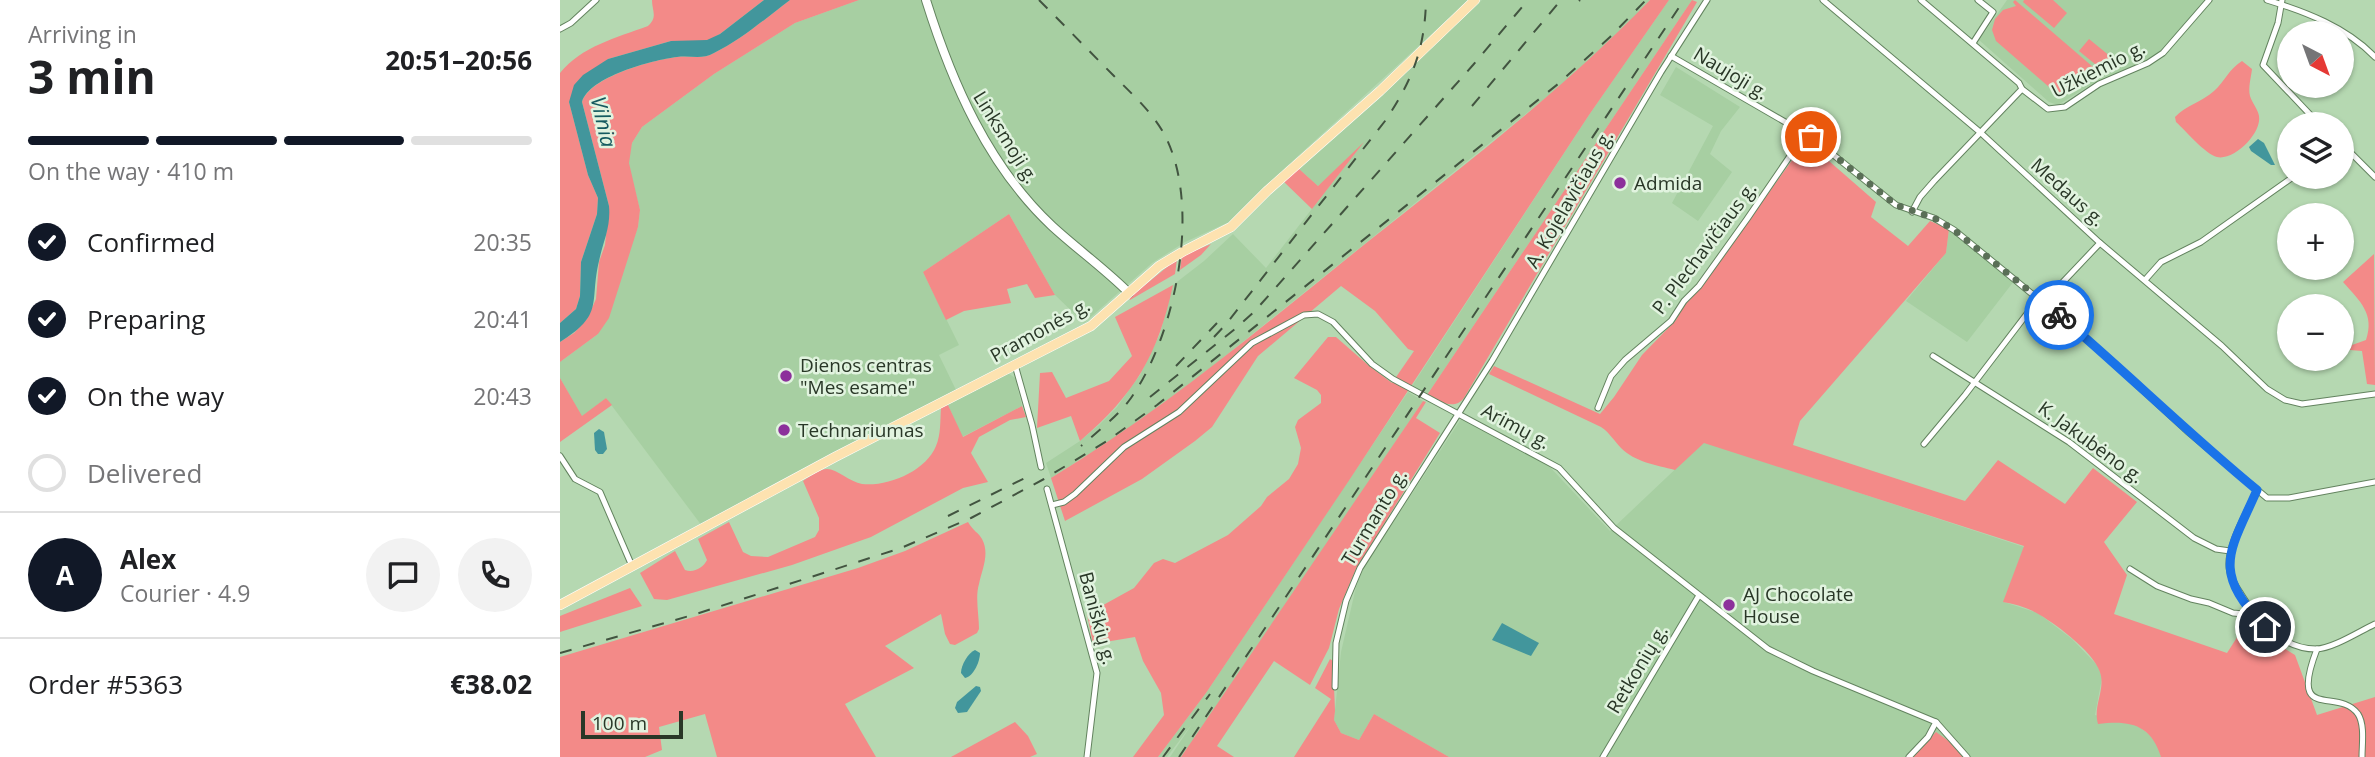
<!DOCTYPE html>
<meta charset="utf-8">
<style>
body{margin:0;font-family:"Open Sans",sans-serif;background:#f2f2f2;color:#202124;height:100vh;display:flex;flex-direction:column;font-size:26px;white-space:nowrap}
*{box-sizing:border-box;margin:0}
p{font-size:23px;color:#757577}
.icon{flex:none;width:38px;height:38px;fill:none;stroke:currentColor;stroke-width:2;stroke-linecap:round;stroke-linejoin:round}
.map{position:relative;flex:1;overflow:hidden}
.sheet{display:flex;flex-direction:column;background:#fff;width:560px}
.sheet>*{flex:none}
.needle{width:46px;rotate:139deg}
.tools{position:absolute;left:1717px;top:21px;display:grid;gap:14px}
.tools a{display:grid;place-items:center;width:77px;height:77px;border-radius:50%;background:#fff;box-shadow:0 2px 5px #0004;font-size:35px}
.scale{position:absolute;left:21px;bottom:18px;width:102px;box-sizing:border-box;padding-left:7px;border:4px solid #293727;border-top:0;font-size:19px;line-height:24px;white-space:nowrap;color:#293727;-webkit-text-stroke:5px #e1f3df;paint-order:stroke}
.pin{position:absolute;display:grid;place-items:center;width:60px;height:60px;color:#fff;margin:-30px;border:4px solid #fff;border-radius:50%;box-shadow:0 2px 7px #0007}
.courier{position:absolute;display:grid;place-items:center;width:70px;height:70px;margin:-35px;border:5px solid #1a73e8;border-radius:50%;background:#fff;color:#222;box-shadow:0 2px 9px #0007}
.head em{font-style:normal;font-weight:700}
.head div{display:flex;flex-direction:column-reverse}
.head{display:flex;align-items:center;justify-content:space-between;height:119px;padding:0 28px}
h1{font-size:46px;font-weight:700;line-height:52px}
.bar{display:grid;grid-template-columns:repeat(4,1fr);gap:10px 7px;align-content:center;height:84px;padding:0 28px}
.bar i{height:9px;border-radius:5px;background:#e0e0e0}
.bar .on{background:#111827}
.bar p{grid-column:span 4}
.line{display:flex;align-items:center;gap:18px;padding:0 28px;border-top:2px solid #e0e0e0}
.line div{flex:1}
.round{display:grid;place-items:center;flex:none;width:74px;height:74px;border-radius:37px;background:#f2f2f2}
ol{padding:0 28px;list-style:none}
li{display:flex;align-items:center;gap:21px;height:77px}
li p{margin-inline-start:auto}
li .icon{padding:7px;border-radius:50%;background:#111827;color:#fff;stroke-width:4}
li:last-child{color:#757577}
li i{width:38px;height:38px;border:4px solid #e0e0e0;border-radius:50%}
main{display:flex;flex:1;min-height:0}
.map>svg:first-child{display:block}
.built{fill:#a7cfa2}
.green{fill:#f38a88}
.water{fill:#42969c}
.lines{fill:none;stroke-linecap:round;stroke-linejoin:round}
.minor-casing{stroke:#63835f;stroke-width:7}
.secondary-casing{stroke:#63835f;stroke-width:10}
.primary-casing{stroke:#fff;stroke-width:10}
.minor{stroke:#fff;stroke-width:5}
.secondary{stroke:#fff;stroke-width:8}
.primary{stroke:#fde2b0;stroke-width:9}
.rail{stroke:#425440;stroke-width:2;stroke-dasharray:12 12;stroke-linecap:butt}
.done{stroke:#5a6f57;stroke-width:7;stroke-dasharray:0 12.6}
.route{stroke:#1a73e8;stroke-width:9}
.poi-dot{fill:#8c309b;stroke:#e1f3df;stroke-width:2.5}
.labels{text-anchor:middle;stroke-width:5;stroke-linejoin:round;paint-order:stroke}
.street-label{font-size:19px;fill:#293727;stroke:#e1f3df}
.poi-label{font-size:19px;fill:#293727;stroke:#e1f3df;text-anchor:start}
.water-label{font-size:21px;font-style:italic;fill:#145a5f;stroke:#e1f3df}
</style>
<main>
<section class="sheet">
<div class="head"><div><h1>3 min</h1><p>Arriving in</p></div><em>20:51–20:56</em></div>
<div class="bar"><i class="on"></i><i class="on"></i><i class="on"></i><i></i><p>On the way · 410 m</p></div>
<ol>
<li><svg class="icon" aria-label="check" viewBox="0 0 24 24"><path d="M5 12l5 5 9-10"/></svg>Confirmed<p>20:35</p></li>
<li><svg class="icon" aria-label="check" viewBox="0 0 24 24"><path d="M5 12l5 5 9-10"/></svg>Preparing<p>20:41</p></li>
<li><svg class="icon" aria-label="check" viewBox="0 0 24 24"><path d="M5 12l5 5 9-10"/></svg>On the way<p>20:43</p></li>
<li><i></i>Delivered</li>
</ol>
<div class="line" style="height:126px"><b class="round" style="background:#111827;color:#fff">A</b><div><b>Alex</b><p>Courier · 4.9</p></div><a class="round"><svg class="icon" aria-label="chat" viewBox="0 0 24 24"><path d="M4 5h16v11H9l-5 4z"/></svg></a><a class="round"><svg class="icon" aria-label="phone" viewBox="0 0 24 24"><path d="M5 4h4l2 5-3 2q2 4 5 5l2-3 5 2v4C11 20 4 13 5 4z"/></svg></a></div>
<div class="line" style="height:91px"><div>Order #5363</div><b>€38.02</b></div>
</section>
<div class="map">
<svg width="1815" height="757" viewBox="0 0 1815 757">
<rect width="100%" height="100%" fill="#b5d8b1"/>
<!-- built -->
<g class="built">
<polygon points="299,0 909,0 703,188 669,222 625,242 592,263 524,323 495,295 449,214 363,272 399,345 379,355 396,390 142,526 46,398 22,417 0,378 0,362 38,334 78,227 80,210 68,163 72,143 82,127 154,74 235,23"/>
<polygon points="922,0 1090,0 1055,37 993,92 654,365 576,424 491,478 486,463 520,441 539,425 557,407 580,375 600,334 613,285 644,261 673,234 706,268 800,147 758,186 738,168 851,67"/>
<polygon points="1109,0 1132,0 867,395 852,386 1029,115"/>
<polygon points="1447,0 1644,0 1600,52 1584,63 1542,78 1498,105 1489,102 1419,40"/>
<polygon points="1116,67 1180,107 1161,131 1150,154 1172,172 1138,221 1112,203 1153,126 1100,95"/>
<polygon points="1389,229 1454,281 1407,342 1346,301 1386,253"/>
<polygon points="448,373 455,378 462,406 402,437 388,405"/>
<polygon points="848,392 863,401 684,668 621,757 610,757 632,724 607,757 598,757 646,693"/>
<polygon points="901,419 988,465 1050,531 1144,442 1464,547 1444,602 1478,613 1512,639 1538,666 1542,678 1535,715 1575,724 1589,734 1597,744 1601,757 1403,757 1390,742 1352,757 889,757 814,714 799,740 781,733 774,720 781,652 796,587 804,567"/>
</g>
<!-- green -->
<g class="green">
<path d="M92 0H204L160 34 147 41H111L48 59 9 102 28 175 38 198 37 214 21 262 20 296 16 309 0 323V73C22 46 56 38 88 26 98 17 92 11 92 0Z"/>
<path d="M230 0H299L235 23 154 74 82 127 72 143 69 163 80 210 78 227 49 318 38 334 0 362V342L14 333 27 319 36 299 39 262 45 245 49 206 22 102C30 77 92 60 117 57 130 55 142 60 154 53 181 40 206 18 230 0Z"/>
<path d="M1090 0H1109L1029 115 788 482 646 693 598 757H573L604 715 601 693 583 661 575 637 533 644 527 614 574 588 594 563 603 559 615 563 668 535 701 506 707 497 729 479 738 464 741 448 735 427 738 420 761 403V395L757 390 734 378 768 337H776L808 365 832 383 854 351 848 349 815 311 781 286 698 356 652 427 635 441 582 479 505 521 491 478C604 410 703 326 805 244 903 166 1003 90 1090 0Z"/>
<path d="M1132 0 1137 2 904 398C894 411 879 401 867 395Z"/>
<path d="M1455 0 1540 73 1537 76 1527 67C1527 85 1515 97 1496 93L1436 41 1432 30 1435 19 1443 10 1456 6 1453 2Z"/>
<polygon points="1464,0 1493,0 1507,13 1494,28 1463,2"/>
<polygon points="1529,39 1551,57 1541,69 1519,51"/>
<path d="M1682 61 1692 69C1691 78 1688 87 1690 96 1692 103 1698 109 1699 116 1702 133 1674 161 1657 157 1645 154 1626 131 1616 122L1615 117C1626 105 1642 102 1654 91 1665 81 1669 69 1682 61Z"/>
<path d="M1246 141 1316 202 1311 217 1348 246 1370 221 1389 229 1386 253 1240 421 1233 445 1405 501 1438 460 1505 504 1533 468 1577 502 1544 542 1567 575 1554 614 1667 653 1685 625 1735 655 1757 715 1815 697V757H1601C1591 724 1569 720 1538 724 1533 707 1544 692 1541 676 1538 655 1497 625 1480 615 1469 608 1455 604 1443 602L1464 546 1144 443 1115 470C1096 465 1075 462 1061 448 1054 441 1050 433 1041 427L929 374 934 366 1040 414 1054 397 1082 355 1116 320 1125 303 1143 284Z"/>
<polygon points="804,142 752,209 723,181 738,168 758,186"/>
<polygon points="449,214 495,295 475,298 467,284 447,289 451,303 404,311 386,320 363,272"/>
<polygon points="651,244 641,255 620,270 622,256"/>
<path d="M1814 254 1815 385 1807 384 1802 351 1790 350 1792 345 1806 340C1815 314 1800 301 1783 282Z"/>
<polygon points="617,259 615,274 570,300 569,298"/>
<path d="M613 285C598 355 575 394 520 441L511 416 477 428 480 373 492 372 506 398 549 381 572 356 555 317Z"/>
<polygon points="0,378 22,416 46,398 52,405 0,442"/>
<polygon points="863,401 866,402 856,418 880,433 796,569 779,609 769,648 750,685 714,661 657,746 674,757 621,757"/>
<path d="M388 405 403 437 462 406 466 417 450 420 419 437 411 453 428 482 403 488 311 537 232 565 107 600 94 599 80 573 115 551 125 570C134 573 143 568 147 560L138 539 169 522 183 552 191 556 208 557 255 537 259 530V518L243 481C249 477 260 469 267 469 277 469 290 482 302 484 328 487 366 471 376 446 381 434 380 421 381 408Z"/>
<path d="M408 522C413 531 419 533 422 539 430 554 422 569 419 584 415 597 419 615 419 629L417 633 395 645 390 644 385 634 381 614 325 646 354 668 285 704 316 757H157L145 714 99 727 102 750 85 757H0V657L298 568 345 551Z"/>
<polygon points="70,588 82,606 0,632 0,616"/>
<polygon points="770,659 773,661 775,711 774,720 781,733 799,740 814,714 889,757 734,757 771,699 755,688"/>
<polygon points="455,722 468,736 477,754 470,757 391,757"/>
<polygon points="1376,732 1390,742 1403,757 1352,757"/>
</g>
<!-- water -->
<g class="water">
<path d="M204 0H230C206 18 181 40 154 53 142 60 130 55 117 57 92 60 29 77 22 102L49 206C51 227 43 242 39 261 29 303 45 314 0 342V323L16 309 20 296 21 262 37 214 38 198 28 175 9 102 14 85 23 75 48 59 111 41 147 40 160 34Z"/>
<polygon points="1698,139 1704,143 1715,165 1711,165 1691,151 1689,147"/>
<polygon points="39,429 44,432 47,449 43,454 38,454 35,450 34,433"/>
<polygon points="942,623 979,643 971,656 932,640"/>
<path d="M415 650 420 653C420 661 414 676 405 678L401 673C401 665 408 653 415 650Z"/>
<polygon points="416,686 420,687 421,691 407,712 398,713 395,708 397,702"/>
</g>
<g class="lines">
<!-- minor casing -->
<g class="minor-casing">
<g id="minor">
<polyline points="1263,0 1421,133 1540,243 1662,346 1707,389 1725,400 1742,404 1815,394"/>
<polyline points="1361,0 1459,83 1462,89 1488,109 1505,107 1539,84 1588,63 1603,53 1649,0"/>
<path d="M1707 0C1746 12 1786 27 1815 57"/>
<polyline points="1722,0 1718,23 1703,65 1759,124"/>
<polyline points="0,29 11,23 36,0"/>
<polyline points="1413,43 1433,12 1418,0"/>
<polyline points="1111,56 1251,137 1336,205 1374,218 1394,230 1526,338 1627,431 1707,498 1729,498 1815,482"/>
<polyline points="1782,144 1815,177"/>
<polyline points="1352,212 1360,197 1374,181 1462,89"/>
<polyline points="1585,280 1601,262 1641,242 1733,177"/>
<polyline points="1484,302 1540,243"/>
<polyline points="1373,356 1509,442 1634,538 1656,549 1670,551"/>
<polyline points="455,365 472,425 481,467"/>
<polyline points="1038,408 1051,376 1065,360 1111,321 1124,301 1139,286 1187,219 1245,134"/>
<polyline points="1364,444 1405,395 1479,298"/>
<polyline points="0,456 15,479 40,492 72,566"/>
<polyline points="487,489 537,673 527,757"/>
<path d="M1697 490C1688 511 1668 543 1669 565 1669 576 1675 585 1681 594 1697 620 1722 649 1756 649 1772 649 1800 631 1815 624"/>
<polyline points="492,505 504,502 515,494 564,447 619,412 692,343 744,315 758,314 773,322 812,364 833,379 999,468 1054,528 1208,649 1253,671 1376,722 1407,757"/>
<polyline points="1570,569 1597,586 1631,599 1649,603 1673,613 1694,615"/>
<path d="M1757 649C1728 724 1778 686 1798 714 1805 725 1802 744 1802 757"/>
<polyline points="775,687 776,643 786,601 800,568 932,361 1101,72 1147,0"/>
<polyline points="1043,757 1138,597"/>
<polyline points="1349,757 1368,737 1376,722"/>
</g>
</g>
<!-- secondary casing -->
<g class="secondary-casing">
<path id="secondary" d="M366 0C392 83 428 166 492 226 517 249 545 269 569 293"/>
</g>
<!-- primary casing -->
<g class="primary-casing">
<polyline id="primary" points="0,605 275,457 531,326 599,266 624,251 671,227 707,191 820,91 915,0"/>
</g>
<!-- minor -->
<use href="#minor" class="minor"/>
<!-- secondary -->
<use href="#secondary" class="secondary"/>
<!-- primary -->
<use href="#primary" class="primary"/>
<!-- rail -->
<g class="rail">
<path d="M479 0C504 25 529 51 554 76 571 93 591 111 603 132 643 203 616 334 571 398 558 416 538 431 521 446"/>
<polyline points="1019,1 1020,0"/>
<polyline points="912,106 1001,0"/>
<path d="M654 337 667 323 825 121C852 81 865 49 866 0"/>
<polyline points="616,366 657,323"/>
<polyline points="590,397 675,329 694,312 913,65 968,0"/>
<polyline points="388,516 467,477"/>
<polyline points="0,653 136,614 341,548 411,518 484,479 547,441 597,405 998,84 1050,37 1086,0"/>
<polyline points="603,757 650,694"/>
<polyline points="619,757 1124,0"/>
</g>
</g>
<g class="lines">
<!-- done -->
<polyline class="done" points="1251,137 1336,205 1374,218 1394,230 1499,315"/>
<!-- route -->
<path class="route" d="M1499 315C1566 372 1629 434 1697 490 1670 552 1650 570 1705 627"/>
</g>
<!-- markers -->
<g class="poi-dot">
<circle cx="1060" cy="183" r="7"/>
<circle cx="226" cy="376" r="7"/>
<circle cx="224" cy="430" r="7"/>
<circle cx="1169" cy="605" r="7"/>
</g>
<g class="labels">
<!-- street labels -->
<g class="street-label">
<text transform="translate(1538 69) rotate(-27)" y="7">Užkiemio g.</text>
<text transform="translate(1171 73) rotate(31)" y="7">Naujoji g.</text>
<text transform="translate(446 137) rotate(58)" y="7">Linksmoji g.</text>
<text transform="translate(1508 192) rotate(42)" y="7">Medaus g.</text>
<text transform="translate(1009 199) rotate(-60)" y="7">A. Kojelavičiaus g.</text>
<text transform="translate(1144 248) rotate(-53)" y="7">P. Plechavičiaus g.</text>
<text transform="translate(480 330) rotate(-29)" y="7">Pramonės g.</text>
<text transform="translate(956 426) rotate(28)" y="7">Arimų g.</text>
<text transform="translate(1531 442) rotate(36)" y="7">K. Jakubėno g.</text>
<text transform="translate(814 517) rotate(-59)" y="7">Turmanto g.</text>
<text transform="translate(538 618) rotate(75)" y="7">Baniškių g.</text>
<text transform="translate(1077 669) rotate(-59)" y="7">Retkonių g.</text>
</g>
<!-- poi labels -->
<g class="poi-label">
<text x="1074" y="190">Admida</text>
<text x="240" y="372">Dienos centras<tspan x="240" dy="22">"Mes esame"</tspan></text>
<text x="238" y="437">Technariumas</text>
<text x="1183" y="601">AJ Chocolate<tspan x="1183" dy="22">House</tspan></text>
</g>
<!-- water labels -->
<g class="water-label">
<text transform="translate(43 122) rotate(77)" y="7">Vilnia</text>
</g>
</g>
</svg>
<div class="tools">
<a><svg class="needle" viewBox="-14 -14 28 28"><path d="M0-13l5 13h-10z" fill="#e53935"/><path d="M0 13l5-13h-10z" fill="#757577"/></svg></a>
<a><svg class="icon" aria-label="layers" viewBox="0 0 24 24"><path d="M12 4l9 5-9 5-9-5zM3 14l9 5 9-5"/></svg></a>
<a>+</a>
<a>−</a>
</div>
<div class="scale">100 m</div>
<div class="pin" style="left:1251px;top:137px;background:#ea580c"><svg class="icon" aria-label="bag" viewBox="0 0 24 24"><path d="M5 8h14l-1 12H6zM9 8a3 3 0 0 1 6 0"/></svg></div>
<div class="pin" style="left:1705px;top:627px;background:#1f2937"><svg class="icon" aria-label="home" viewBox="0 0 24 24"><path d="M3 11l9-7 9 7M6 9v11h12V9"/></svg></div>
<div class="courier" style="left:1499px;top:315px"><svg class="icon" aria-label="bike" viewBox="0 0 24 24"><circle cx="6" cy="16" r="4"/><circle cx="18" cy="16" r="4"/><path d="M6 16l4-8h5l3 8M10 8l3 8H6M13 5h3"/></svg></div>
</div>
</main>
